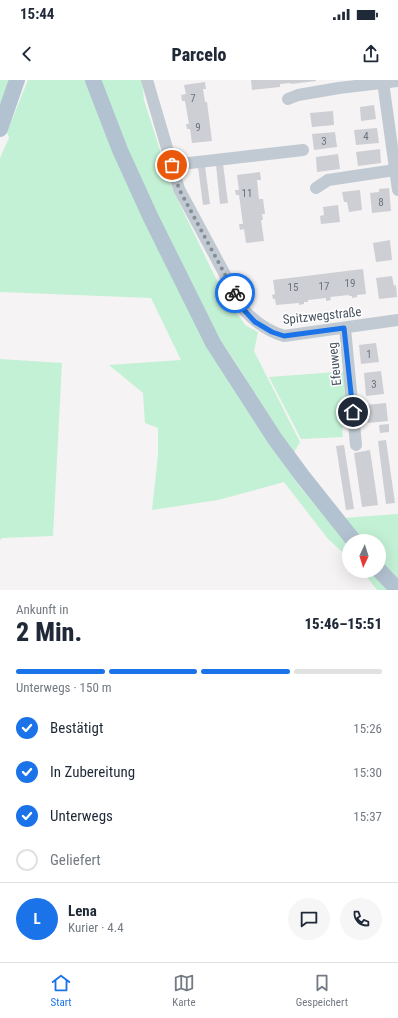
<!DOCTYPE html>
<html lang="de">
<meta charset="utf-8">
<style>
body{margin:0;font-family:"Roboto Condensed",sans-serif;background:#f6f6f7;color:#1f2937;height:100vh;display:flex;flex-direction:column;font-size:15px;white-space:nowrap}
*{box-sizing:border-box;margin:0}
p{font-size:13px;color:#747a83}
.icon{flex:none;width:22px;height:22px;fill:none;stroke:currentColor;stroke-width:2;stroke-linecap:round;stroke-linejoin:round}
.map{position:relative;height:510px;overflow:hidden}
.sheet{display:flex;flex-direction:column;background:#fff;flex:1}
.sheet>*{flex:none}
.needle{width:26px;rotate:184deg}
.buttons{position:absolute;left:342px;top:454px;display:grid;gap:8px}
.buttons a{display:grid;place-items:center;width:44px;height:44px;border-radius:50%;background:#fff;box-shadow:0 4px 16px #0002;font-size:20px}
.pin{position:absolute;display:grid;place-items:center;width:34px;height:34px;color:#fff;margin:-17px;border:2px solid #fff;border-radius:50%;box-shadow:0 1px 4px #0007}
.courier{position:absolute;display:grid;place-items:center;width:40px;height:40px;margin:-20px;border:3px solid #1a73e8;border-radius:50%;background:#fff;color:#222;box-shadow:0 1px 5px #0007}
.overview em{font-style:normal;font-weight:800}
.overview div{display:flex;flex-direction:column-reverse}
.overview{display:flex;align-items:center;justify-content:space-between;height:68px;padding:0 16px}
h1{font-size:26px;font-weight:800;line-height:30px}
.bar{display:grid;grid-template-columns:repeat(4,1fr);gap:6px 4px;align-content:center;height:48px;padding:0 16px}
.bar i{height:5px;border-radius:3px;background:#e0e1e3}
.bar .current{background:#1a73e8}
.bar p{grid-column:span 4}
.line{display:flex;align-items:center;gap:10px;padding:0 16px;border-top:1px solid #e0e1e3}
.line div{flex:1}
.round{display:grid;place-items:center;flex:none;width:42px;height:42px;border-radius:21px;background:#f6f6f7}
ol{padding:0 16px;list-style:none}
li{display:flex;align-items:center;gap:12px;height:44px}
li p{margin-inline-start:auto}
li .icon{padding:4px;border-radius:50%;background:#1a73e8;color:#fff;stroke-width:4}
li:last-child{color:#747a83}
li i{width:22px;height:22px;border:2px solid #e0e1e3;border-radius:50%}
.status{display:flex;justify-content:space-between;align-items:center;height:28px;padding:0 20px;background:#fff;direction:ltr}
.status svg{height:11px;fill:currentColor}
header{display:flex;justify-content:space-between;align-items:center;height:52px;padding:0 16px;background:#fff;font-size:18px;font-weight:800}
.tabs{display:flex;justify-content:space-around;align-items:center;height:56px;border-top:1px solid #e0e1e3;background:#fff;font-size:11px;color:#747a83}
.tabs a{display:grid;justify-items:center;gap:2px}
.tabs .current{color:#1a73e8}
.map>svg:first-child{display:block}
.green{fill:#c3f1d5}
.building{fill:#cdcfd5}
.lines{fill:none;stroke-linecap:round;stroke-linejoin:round}
.minor{stroke:#c1cad2;stroke-width:12}
.major{stroke:#b3c2d1;stroke-width:16}
.done{stroke:#868d94;stroke-width:4;stroke-dasharray:0 7.2}
.route{stroke:#1a73e8;stroke-width:5}
.labels{text-anchor:middle;stroke-width:3;stroke-linejoin:round;paint-order:stroke}
.number-label{font-size:11px;fill:#6b747e}
.street-label{font-size:13px;fill:#4a5661;stroke:#fff}
</style>
<div class="status"><b>15:44</b><svg viewBox="0 0 49 12"><path d="M0 12V9h3v3zM5 12V6h3v6zM10 12V3h3v9zM15 12V0h3v12zM26 1h20v11H26zM47 4h2v5h-2z"/></svg></div>
<header><svg class="icon" aria-label="back" viewBox="0 0 24 24"><path d="M15 5l-7 7 7 7"/></svg>Parcelo<svg class="icon" aria-label="share" viewBox="0 0 24 24"><path d="M12 15V3M7 8l5-5 5 5M5 13v7h14v-7"/></svg></header>
<div class="map">
<svg width="398" height="510" viewBox="0 0 398 510">
<rect width="100%" height="100%" fill="#f5f3f3"/>
<!-- green -->
<g class="green">
<polygon points="0,0 9,0 0,28"/>
<polygon points="28,0 87,0 273,368 300,407 349,465 349,478 328,459 284,402 218,420 152,430 158,375 158,348 145,343 143,313 109,285 181,280 151,218 0,212 0,78 9,58 7,52"/>
<polygon points="100,0 142,0 144,20 172,108 220,207 245,245 258,252 254,271 300,362 293,374 234,280 218,256 158,142"/>
<polygon points="0,279 62,283 53,456 2,458 0,460"/>
<polygon points="349,291 354,346 342,347 343,357 301,359 269,297"/>
<polygon points="398,434 398,500 379,480 379,461 363,461 343,438"/>
<polygon points="362,491 372,491 389,510 377,510"/>
</g>
<!-- building -->
<g class="building">
<polygon points="251,0 316,0 316,1 291,4 291,3 280,4 280,7 252,10"/>
<polygon points="205,2 206,9 203,9 205,22 207,22 212,61 192,63 190,49 187,49 186,44 189,44 185,21 182,21 181,15 186,14 184,5"/>
<polygon points="374,25 376,39 361,41 360,27"/>
<polygon points="333,31 334,45 312,47 310,33"/>
<polygon points="377,48 379,63 356,65 354,50"/>
<polygon points="335,52 337,67 314,70 312,54"/>
<polygon points="380,69 381,83 358,86 356,72"/>
<polygon points="338,74 340,89 317,92 316,77"/>
<polygon points="223,84 228,123 220,124 216,85"/>
<polygon points="205,86 210,124 203,125 198,87"/>
<polygon points="260,92 261,100 257,100 259,119 263,119 265,134 262,134 263,140 261,140 264,161 246,163 244,149 240,150 239,144 243,144 239,115 236,115 235,110 239,110 237,95"/>
<polygon points="389,108 391,131 372,133 370,113 379,112 379,109"/>
<polygon points="360,110 362,130 349,132 347,122 344,122 342,112"/>
<polygon points="338,125 340,142 321,144 320,136 324,135 323,127"/>
<polygon points="390,160 392,180 376,182 373,163"/>
<polygon points="363,189 366,214 357,215 357,217 352,218 352,216 349,216 349,215 330,217 331,220 326,221 326,218 308,220 308,222 304,222 304,224 299,225 299,223 276,225 275,219 273,219 272,215 275,214 273,200"/>
<polygon points="392,196 394,206 396,205 397,217 379,219 376,198"/>
<polygon points="376,263 379,282 361,284 359,265"/>
<polygon points="381,291 384,314 366,316 364,293"/>
<polygon points="386,323 388,341 368,343 366,325"/>
<polygon points="389,344 389,352 380,353 379,345"/>
<polygon points="386,360 395,423 386,424 378,361"/>
<polygon points="344,365 354,429 346,430 336,366"/>
<polygon points="370,370 378,425 362,427 354,373"/>
</g>
<g class="lines">
<!-- minor -->
<g class="minor">
<path d="M147 0 179 109 244 230C256 243 268 251 284 256L398 240"/>
<polyline points="383,2 398,110"/>
<polyline points="288,19 298,15 339,8 398,1"/>
<polyline points="172,85 303,70"/>
<polyline points="316,108 328,100 395,90"/>
<polyline points="345,248 356,365"/>
</g>
<!-- major -->
<g class="major">
<polyline points="93,0 120,70 150,136 213,263 275,359 303,397 354,461"/>
<polyline points="0,49 17,0"/>
<polyline points="379,490 398,510"/>
</g>
</g>
<g class="lines">
<!-- done -->
<polyline class="done" points="172,85 179,109 235,213"/>
<!-- route -->
<polyline class="route" points="235,213 244,230 255,242 272,252 284,256 344,248 353,332"/>
</g>
<g class="labels">
<!-- number labels -->
<g class="number-label">
<text x="193" y="22">7</text>
<text x="198" y="51">9</text>
<text x="366" y="60">4</text>
<text x="324" y="65">3</text>
<text x="247" y="117">11</text>
<text x="381" y="126">8</text>
<text x="350" y="207">19</text>
<text x="324" y="210">17</text>
<text x="293" y="211">15</text>
<text x="369" y="278">1</text>
<text x="374" y="308">3</text>
</g>
<!-- street labels -->
<g class="street-label">
<text transform="translate(322 235) rotate(-6)" y="5">Spitzwegstraße</text>
<text transform="translate(334 284) rotate(-96)" y="5">Efeuweg</text>
</g>
</g>
</svg>
<div class="buttons">
<a><svg class="needle" viewBox="-14 -14 28 28"><path d="M0-13l5 13h-10z" fill="#e53935"/><path d="M0 13l5-13h-10z" fill="#747a83"/></svg></a>
</div>
<div class="pin" style="left:172px;top:85px;background:#ea580c"><svg class="icon" aria-label="bag" viewBox="0 0 24 24"><path d="M5 8h14l-1 12H6zM9 8a3 3 0 0 1 6 0"/></svg></div>
<div class="pin" style="left:353px;top:332px;background:#1f2937"><svg class="icon" aria-label="home" viewBox="0 0 24 24"><path d="M3 11l9-7 9 7M6 9v11h12V9"/></svg></div>
<div class="courier" style="left:235px;top:213px"><svg class="icon" aria-label="bike" viewBox="0 0 24 24"><circle cx="6" cy="16" r="4"/><circle cx="18" cy="16" r="4"/><path d="M6 16l4-8h5l3 8M10 8l3 8H6M13 5h3"/></svg></div>
</div>
<section class="sheet">
<div class="overview"><div><h1>2 Min.</h1><p>Ankunft in</p></div><em>15:46–15:51</em></div>
<div class="bar"><i class="current"></i><i class="current"></i><i class="current"></i><i></i><p>Unterwegs · 150 m</p></div>
<ol>
<li><svg class="icon" aria-label="check" viewBox="0 0 24 24"><path d="M5 12l5 5 9-10"/></svg>Bestätigt<p>15:26</p></li>
<li><svg class="icon" aria-label="check" viewBox="0 0 24 24"><path d="M5 12l5 5 9-10"/></svg>In Zubereitung<p>15:30</p></li>
<li><svg class="icon" aria-label="check" viewBox="0 0 24 24"><path d="M5 12l5 5 9-10"/></svg>Unterwegs<p>15:37</p></li>
<li><i></i>Geliefert</li>
</ol>
<div class="line" style="height:72px"><b class="round" style="background:#1a73e8;color:#fff">L</b><div><b>Lena</b><p>Kurier · 4.4</p></div><a class="round"><svg class="icon" aria-label="chat" viewBox="0 0 24 24"><path d="M4 5h16v11H9l-5 4z"/></svg></a><a class="round"><svg class="icon" aria-label="phone" viewBox="0 0 24 24"><path d="M5 4h4l2 5-3 2q2 4 5 5l2-3 5 2v4C11 20 4 13 5 4z"/></svg></a></div>
</section>
<nav class="tabs">
<a class="current"><svg class="icon" aria-label="home" viewBox="0 0 24 24"><path d="M3 11l9-7 9 7M6 9v11h12V9"/></svg>Start</a>
<a><svg class="icon" aria-label="map" viewBox="0 0 24 24"><path d="M3 6l6-2 6 2 6-2v14l-6 2-6-2-6 2zM9 4v14M15 6v14"/></svg>Karte</a>
<a><svg class="icon" aria-label="saved" viewBox="0 0 24 24"><path d="M7 4h10v16l-5-4-5 4z"/></svg>Gespeichert</a>
</nav>
